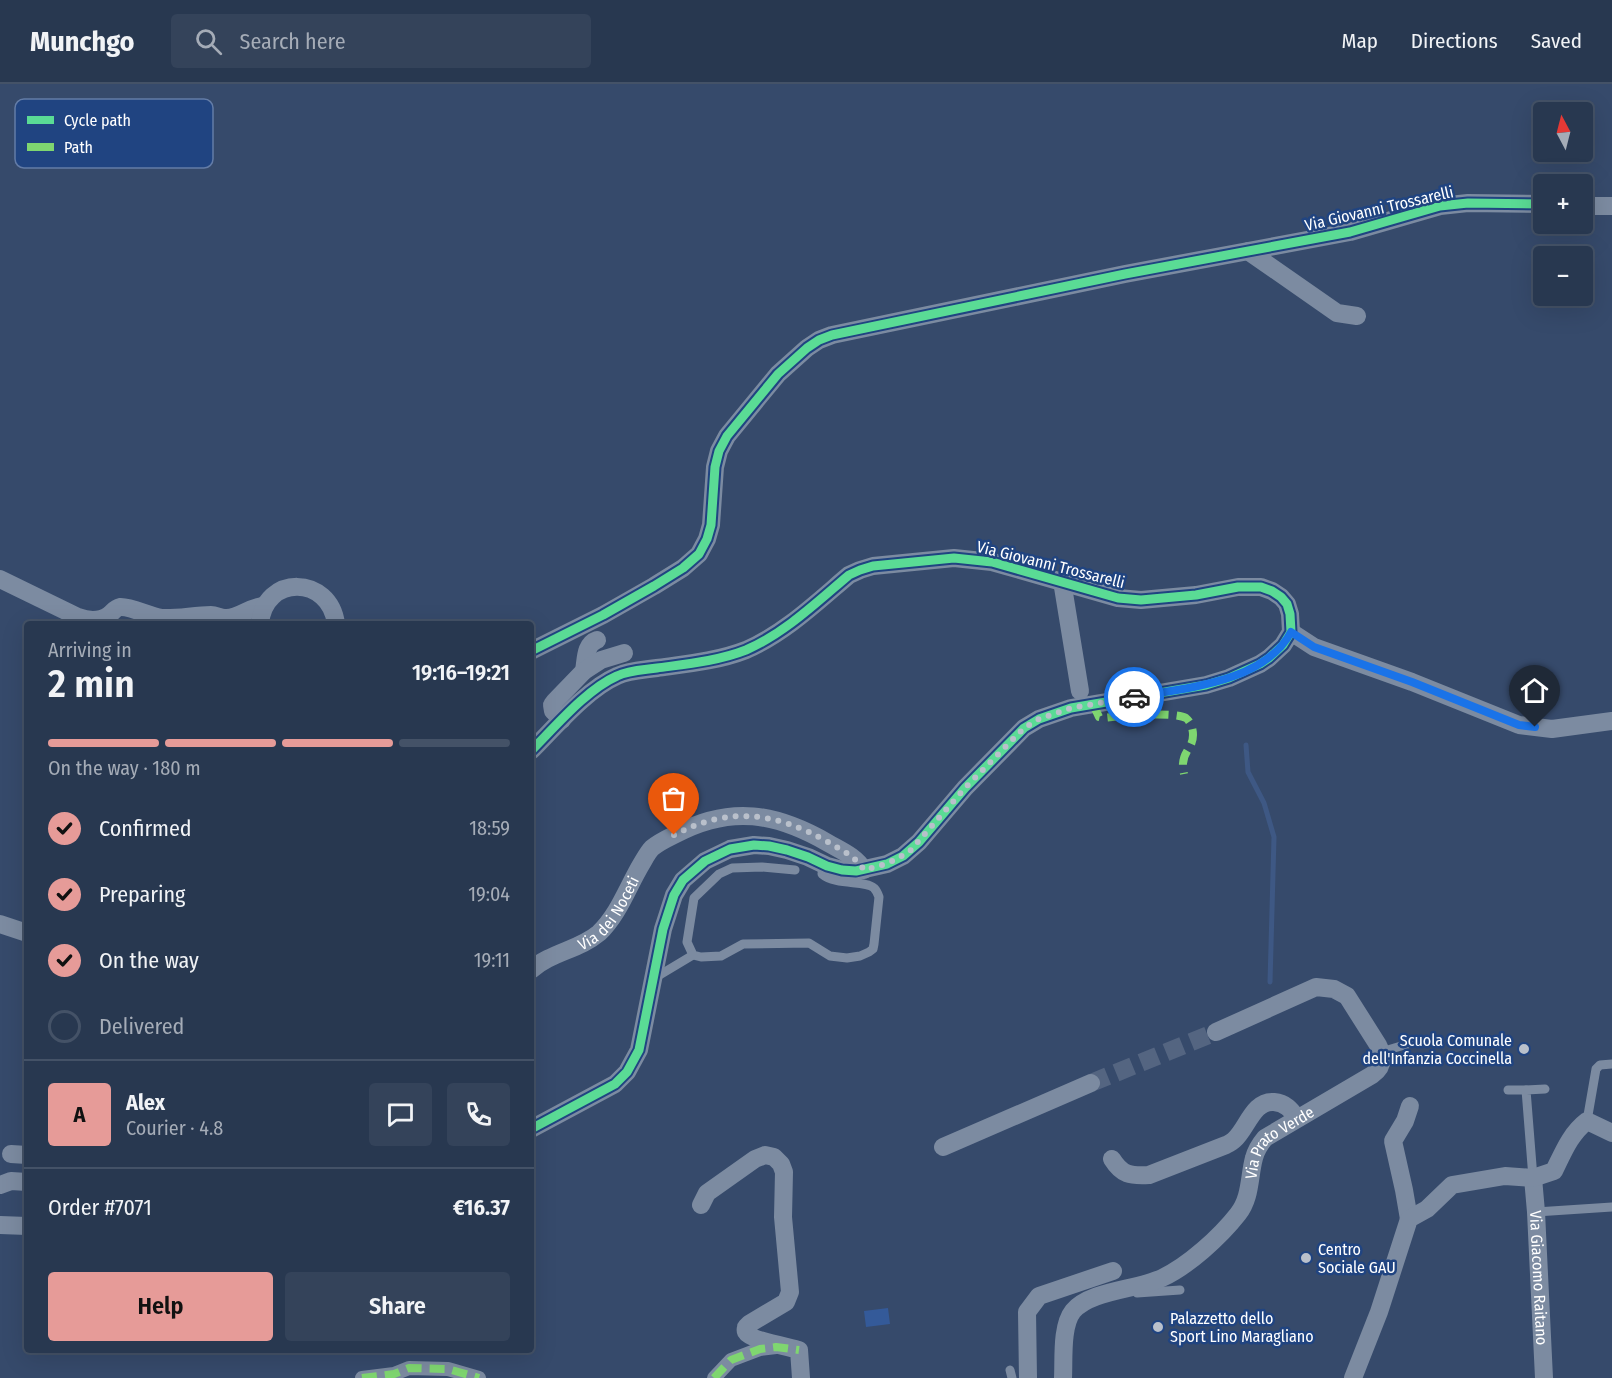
<!DOCTYPE html>
<meta charset="utf-8">
<style>
body{margin:0;font-family:"Fira Sans Condensed",sans-serif;background:#34435a;color:#f1f3f6;height:100vh;display:flex;flex-direction:column;font-size:22px;white-space:nowrap}
*{box-sizing:border-box;margin:0}
p{font-size:20px;color:#a5acb7}
.icon{flex:none;width:33px;height:33px;fill:none;stroke:currentColor;stroke-width:2;stroke-linecap:round;stroke-linejoin:round}
.map{position:relative;flex:1;overflow:hidden}
.drawer{position:absolute;left:24px;top:537px;width:510px;height:732px;display:flex;flex-direction:column;background:#283850;border-radius:6px;box-shadow:0 6px 24px #0002,0 0 0 2px #445267}
.drawer>*{flex:none}
.needle{width:39px;rotate:353deg}
.controls{position:absolute;left:1533px;top:18px;display:grid;gap:12px}
.controls a{display:grid;place-items:center;width:60px;height:60px;border-radius:6px;background:#283850;box-shadow:0 6px 24px #0002,0 0 0 2px #445267;font-size:30px}
.pin{position:absolute;display:grid;place-items:center;width:51px;height:51px;color:#fff;margin:-62px -26px;border-radius:50% 50% 50% 0;rotate:-45deg;box-shadow:0 0 6px #0007}
.pin .icon{rotate:45deg}
.courier{position:absolute;display:grid;place-items:center;width:60px;height:60px;margin:-30px;border:4px solid #1a73e8;border-radius:50%;background:#fff;color:#222;box-shadow:0 2px 8px #0007}
.headline em{font-style:normal;font-weight:600}
.headline div{display:flex;flex-direction:column-reverse}
.headline{display:flex;align-items:center;justify-content:space-between;height:102px;padding:0 24px}
h1{font-size:39px;font-weight:600;line-height:45px}
.bar{display:grid;grid-template-columns:repeat(4,1fr);gap:9px 6px;align-content:center;height:72px;padding:0 24px}
.bar i{height:8px;border-radius:4px;background:#445267}
.bar .active{background:#e69b98}
.bar p{grid-column:span 4}
.line{display:flex;align-items:center;gap:15px;padding:0 24px;border-top:2px solid #445267}
.line div{flex:1}
.round{display:grid;place-items:center;flex:none;width:63px;height:63px;border-radius:6px;background:#34435a}
ol{padding:0 24px;list-style:none}
li{display:flex;align-items:center;gap:18px;height:66px}
li p{margin-inline-start:auto}
li .icon{padding:6px;border-radius:50%;background:#e69b98;color:#111;stroke-width:4}
li:last-child{color:#a5acb7}
li i{width:33px;height:33px;border:3px solid #445267;border-radius:50%}
.primary-button{display:flex;gap:12px;margin-top:auto;padding:12px 24px}
.primary-button a{flex:1;height:69px;border-radius:6px;background:#e69b98;color:#111;font-size:24px;font-weight:600;line-height:69px;text-align:center}
.primary-button a+a{background:#34435a;color:#f1f3f6}
header{display:flex;align-items:center;gap:36px;box-sizing:border-box;height:84px;padding:0 30px;background:#283850;border-bottom:2px solid #445267}
header strong{font-size:28px}
nav{display:flex;gap:33px;margin-inline-start:auto;font-size:21px}
.search{width:420px;height:54px;background:#34435a;display:flex;align-items:center;gap:15px;box-sizing:border-box;padding:0 21px;border-radius:6px;color:#a5acb7;font-size:22px}
.map>svg:first-child{display:block}
.green{fill:#345a99}
.lines{fill:none;stroke-linecap:round;stroke-linejoin:round}
.stream{stroke:#3e5884;stroke-width:5}
.minor-tunnel{stroke:#546581;stroke-width:18;stroke-dasharray:18 9;stroke-linecap:butt}
.service{stroke:#7c8ba1;stroke-width:9}
.pedestrian{stroke:#7c8ba1;stroke-width:14}
.minor{stroke:#7c8ba1;stroke-width:18}
.quiet{stroke:#7fd670;stroke-width:8;stroke-dasharray:15 8;stroke-linecap:butt}
.cycleway-casing{stroke:#204481;stroke-width:13}
.cycleway{stroke:#5adb95;stroke-width:9}
.done{stroke:#b9c0cb;stroke-width:6;stroke-dasharray:0 10.8}
.route{stroke:#1a73e8;stroke-width:8}
.poi-dot{fill:#b9c0cb;stroke:#204481;stroke-width:2}
.labels{text-anchor:middle;stroke-width:5;stroke-linejoin:round;paint-order:stroke}
.street-label{font-size:16px;fill:#fff;stroke:#204481}
.poi-label{font-size:16px;fill:#fff;stroke:#204481;text-anchor:start}
.key{fill:#204481;stroke:#637ca7;stroke-width:1.5}
.key-label{font-size:16px;fill:#fff}
</style>
<header>
<strong>Munchgo</strong>
<div class="search"><svg class="icon" aria-label="search" viewBox="0 0 24 24"><circle cx="10" cy="10" r="6"/><path d="M15 15l6 6"/></svg>Search here</div>
<nav><a>Map</a><a>Directions</a><a>Saved</a></nav>
</header>
<div class="map">
<svg width="1612" height="1294" viewBox="0 0 1612 1294">
<rect width="100%" height="100%" fill="#364a6b"/>
<!-- green -->
<polygon class="green" points="888,1224 890,1240 866,1243 864,1227"/>
<g class="lines">
<!-- stream -->
<polyline class="stream" points="1246,661 1248,688 1264,719 1274,753 1270,898"/>
<!-- minor-tunnel -->
<polyline class="minor-tunnel" points="1091,999 1216,948"/>
<!-- service -->
<g class="service">
<path d="M795 786 762 783 732 784 719 790 694 814 687 858 693 871 701 873 721 872 743 860 809 859 830 872 847 874 860 872 869 868 873 865 874 860 879 813C878 810 877 807 874 804 865 796 836 802 822 790L823 780"/>
<polyline points="653,895 693,871"/>
<polyline points="1381,968 1411,959"/>
<polyline points="1508,1006 1526,1006"/>
<polyline points="27,1037 27,1038"/>
<polyline points="1587,1037 1596,985 1600,981 1612,980"/>
<polyline points="1533,1094 1526,1006 1545,1005"/>
<polyline points="1536,1128 1612,1123"/>
<polyline points="1137,1209 1180,1206"/>
<polyline points="1010,1286 1012,1294"/>
</g>
<!-- pedestrian -->
<g class="pedestrian">
<polyline points="362,1294 394,1290 409,1284 448,1285 479,1294"/>
<polyline points="714,1294 731,1276 760,1265 776,1263"/>
</g>
<!-- minor -->
<g class="minor">
<polyline points="1582,122 1612,122"/>
<polyline points="1248,167 1337,229 1357,232"/>
<path d="M0 495 78 533C89 537 99 538 109 531 113 528 115 524 120 523 130 522 149 532 161 534 178 535 194 531 211 531 216 531 220 534 225 534 239 535 250 522 264 522"/>
<polyline points="1062,497 1080,607"/>
<path d="M260 540C264 490 330 491 336 540"/>
<polyline points="1291,548 1314,563 1412,598 1519,641 1552,645 1612,637"/>
<polyline points="531,567 603,531 654,502 683,484 699,470 707,455 711,441 715,383 719,367 727,352 778,290 807,264 819,256 832,251 1125,190 1350,148 1440,122 1468,119 1544,120"/>
<path d="M584 587C586 575 585 560 597 556"/>
<polyline points="562,636 553,627 552,621 555,617 584,587 601,576 624,569"/>
<path d="M531 667C555 643 587 605 617 592 629 586 643 586 657 584 686 580 718 577 746 566 785 549 817 518 849 491L860 486 873 482 954 474 992 478 1118 514 1141 516 1196 511 1238 503H1261L1272 507 1281 513 1287 520 1290 530 1291 548 1283 561 1269 574 1260 580 1229 594 1206 601 1071 624 1039 635 1024 644 965 704 919 758 903 772 887 780 856 787 842 786 827 782 808 773 787 766 769 762 754 761 730 765 705 777 683 796 674 811 663 845 639 966 627 988 615 1000 531 1045"/>
<polyline points="0,840 27,849"/>
<path id="s1" d="M531 886C551 868 579 866 599 849 619 830 628 802 642 779 645 774 648 768 652 764 659 758 668 754 676 750 731 721 776 729 828 759 842 767 855 772 864 786"/>
<polyline points="943,1063 1091,999"/>
<polyline points="11,1070 27,1071"/>
<path d="M1112 1075C1122 1091 1130 1092 1149 1091L1226 1061C1228 1060 1232 1058 1234 1056 1247 1045 1253 1016 1274 1018 1286 1019 1291 1026 1297 1034"/>
<path id="s2" d="M1533 1094 1536 1128 1544 1294"/>
<polyline points="0,1101 11,1097 27,1098"/>
<path d="M701 1121 707 1109 755 1075 765 1071 774 1073 781 1080 784 1088 783 1133 790 1208 786 1218 749 1240 746 1243C746 1244 745 1246 746 1248 750 1256 789 1263 799 1266L801 1294"/>
<polyline points="1409,1135 1404,1106 1393,1057 1405,1037 1410,1022"/>
<polyline points="0,1141 27,1142"/>
<polyline points="1028,1294 1027,1228 1039,1212 1113,1187"/>
<path id="s3" d="M1063 1294C1064 1276 1061 1242 1073 1227 1091 1206 1137 1206 1162 1194 1188 1182 1220 1153 1238 1130 1251 1114 1249 1092 1254 1074 1256 1066 1260 1060 1265 1054L1372 991C1383 983 1384 973 1378 961L1347 912 1334 905 1316 903 1216 948"/>
<path d="M1353 1294 1379 1228 1409 1135 1427 1125 1452 1101 1505 1092 1533 1094 1554 1087C1563 1069 1570 1050 1587 1037L1612 1049"/>
</g>
<!-- quiet -->
<g class="quiet">
<path d="M1093 620 1099 633 1103 634C1118 632 1174 627 1186 634 1191 638 1193 645 1193 651 1193 667 1179 667 1184 690"/>
<polyline points="362,1294 394,1290 409,1284 448,1285 479,1294"/>
<polyline points="714,1294 731,1276 760,1265 776,1263 799,1266"/>
</g>
<!-- cycleway casing -->
<g class="cycleway-casing">
<g id="cycleway">
<polyline points="531,567 603,531 654,502 683,484 699,470 707,455 711,441 715,383 719,367 727,352 778,290 807,264 819,256 832,251 1125,190 1350,148 1440,122 1468,119 1544,120"/>
<path d="M531 667C555 643 587 605 617 592 629 586 643 586 657 584 686 580 718 577 746 566 785 549 817 518 849 491L860 486 873 482 954 474 992 478 1118 514 1141 516 1196 511 1238 503H1261L1272 507 1281 513 1287 520 1290 530 1291 548 1283 561 1269 574 1260 580 1229 594 1206 601 1071 624 1039 635 1024 644 965 704 919 758 903 772 887 780 856 787 842 786 827 782 808 773 787 766 769 762 754 761 730 765 705 777 683 796 674 811 663 845 639 966 627 988 615 1000 531 1045"/>
</g>
</g>
<!-- cycleway -->
<use href="#cycleway" class="cycleway"/>
</g>
<g class="lines">
<!-- done -->
<path class="done" d="M674 751C729 722 775 728 828 758 841 766 855 772 864 786L879 782 895 776 910 767 965 704 1024 644 1039 635 1071 624 1134 613"/>
<!-- route -->
<path class="route" d="M1134 613C1184 604 1264 599 1291 548L1314 563 1412 598 1519 641 1535 643"/>
</g>
<!-- markers -->
<g class="poi-dot">
<circle cx="1524" cy="965" r="6"/>
<circle cx="1306" cy="1174" r="6"/>
<circle cx="1158" cy="1243" r="6"/>
</g>
<g class="labels">
<!-- street labels -->
<g class="street-label">
<text transform="translate(1379 124) rotate(-13)" y="6">Via Giovanni Trossarelli</text>
<text transform="translate(1051 480) rotate(14)" y="6">Via Giovanni Trossarelli</text>
<text dy="6" stroke="none"><textPath href="#s1" startOffset="99">Via dei Noceti</textPath></text>
<text dy="6" stroke="none"><textPath href="#s3" startOffset="352">Via Prato Verde</textPath></text>
<text dy="6" stroke="none"><textPath href="#s2" startOffset="100">Via Giacomo Raitano</textPath></text>
</g>
<!-- poi labels -->
<g class="poi-label">
<text x="1512" y="962" text-anchor="end">Scuola Comunale<tspan x="1512" dy="18">dell'Infanzia Coccinella</tspan></text>
<text x="1318" y="1171">Centro<tspan x="1318" dy="18">Sociale GAU</tspan></text>
<text x="1170" y="1240">Palazzetto dello<tspan x="1170" dy="18">Sport Lino Maragliano</tspan></text>
</g>
</g>
<!-- legend -->
<rect x="15" y="15" width="198" height="69" rx="9" class="key"/>
<rect x="27" y="32" width="27" height="8" fill="#5adb95"/>
<rect x="27" y="59" width="27" height="8" fill="#7fd670"/>
<g class="key-label">
<text x="64" y="42">Cycle path</text>
<text x="64" y="69">Path</text>
</g>
</svg>
<div class="controls">
<a><svg class="needle" viewBox="-14 -14 28 28"><path d="M0-13l5 13h-10z" fill="#e53935"/><path d="M0 13l5-13h-10z" fill="#a5acb7"/></svg></a>
<a>+</a>
<a>−</a>
</div>
<div class="pin" style="left:674px;top:751px;background:#ea580c"><svg class="icon" aria-label="bag" viewBox="0 0 24 24"><path d="M5 8h14l-1 12H6zM9 8a3 3 0 0 1 6 0"/></svg></div>
<div class="pin" style="left:1535px;top:643px;background:#1f2937"><svg class="icon" aria-label="home" viewBox="0 0 24 24"><path d="M3 11l9-7 9 7M6 9v11h12V9"/></svg></div>
<div class="courier" style="left:1134px;top:613px"><svg class="icon" aria-label="car" viewBox="0 0 24 24"><path d="M5 17H2v-5l4-1 3-4h7l3 4 3 1v5h-3M9 17h6M6 11h13"/><circle cx="7" cy="17" r="2"/><circle cx="17" cy="17" r="2"/></svg></div>
<section class="drawer">
<div class="headline"><div><h1>2 min</h1><p>Arriving in</p></div><em>19:16–19:21</em></div>
<div class="bar"><i class="active"></i><i class="active"></i><i class="active"></i><i></i><p>On the way · 180 m</p></div>
<ol>
<li><svg class="icon" aria-label="check" viewBox="0 0 24 24"><path d="M5 12l5 5 9-10"/></svg>Confirmed<p>18:59</p></li>
<li><svg class="icon" aria-label="check" viewBox="0 0 24 24"><path d="M5 12l5 5 9-10"/></svg>Preparing<p>19:04</p></li>
<li><svg class="icon" aria-label="check" viewBox="0 0 24 24"><path d="M5 12l5 5 9-10"/></svg>On the way<p>19:11</p></li>
<li><i></i>Delivered</li>
</ol>
<div class="line" style="height:108px"><b class="round" style="background:#e69b98;color:#111">A</b><div><b>Alex</b><p>Courier · 4.8</p></div><a class="round"><svg class="icon" aria-label="chat" viewBox="0 0 24 24"><path d="M4 5h16v11H9l-5 4z"/></svg></a><a class="round"><svg class="icon" aria-label="phone" viewBox="0 0 24 24"><path d="M5 4h4l2 5-3 2q2 4 5 5l2-3 5 2v4C11 20 4 13 5 4z"/></svg></a></div>
<div class="line" style="height:78px"><div>Order #7071</div><b>€16.37</b></div>
<div class="primary-button"><a>Help</a><a>Share</a></div>
</section>
</div>
